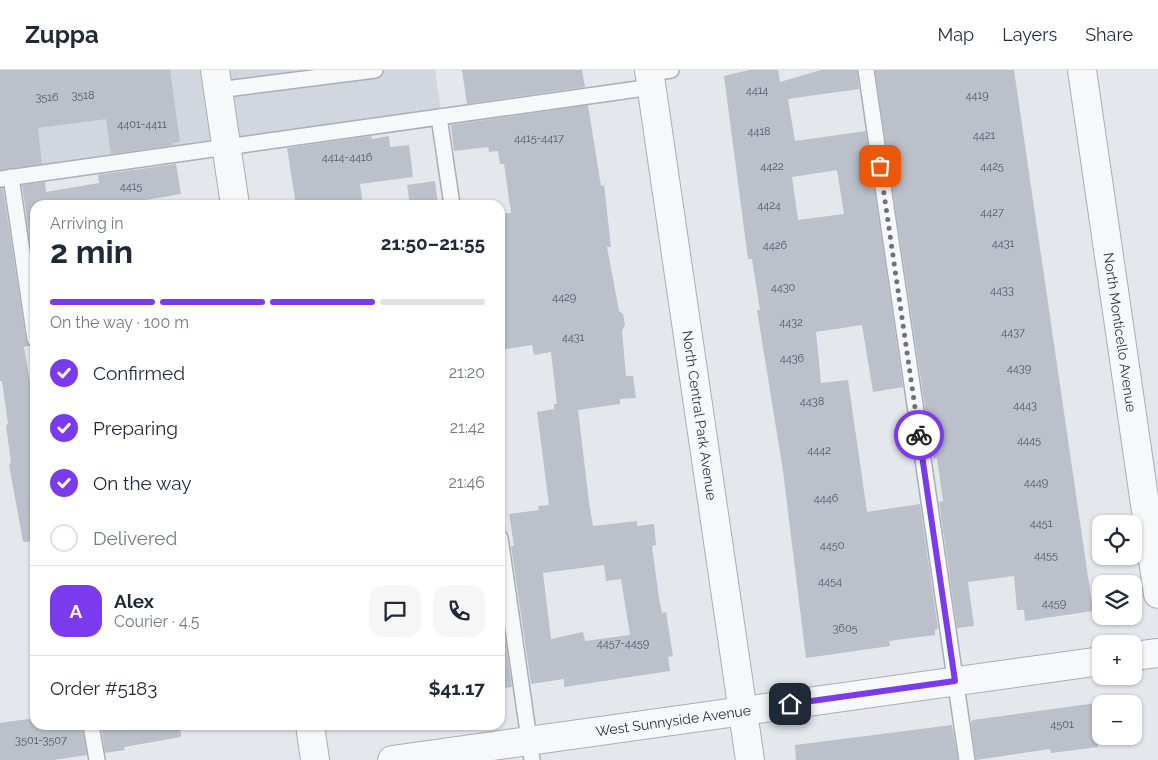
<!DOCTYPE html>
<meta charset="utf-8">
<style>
body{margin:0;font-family:Raleway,sans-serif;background:#f6f6f7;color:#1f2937;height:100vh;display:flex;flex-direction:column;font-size:19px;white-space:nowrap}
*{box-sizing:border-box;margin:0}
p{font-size:16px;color:#747a83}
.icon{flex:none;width:28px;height:28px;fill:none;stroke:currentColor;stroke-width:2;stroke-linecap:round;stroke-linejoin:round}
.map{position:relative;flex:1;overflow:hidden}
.drawer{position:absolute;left:30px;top:130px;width:475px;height:530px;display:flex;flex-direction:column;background:#fff;border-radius:15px;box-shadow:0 1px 4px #0004}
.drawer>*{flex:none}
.buttons{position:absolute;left:1092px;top:445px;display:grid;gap:10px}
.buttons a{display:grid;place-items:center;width:50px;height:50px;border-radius:10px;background:#fff;box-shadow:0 1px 4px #0004;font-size:25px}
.pin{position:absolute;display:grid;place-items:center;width:42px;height:42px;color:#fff;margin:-21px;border-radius:10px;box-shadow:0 2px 8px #0006}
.courier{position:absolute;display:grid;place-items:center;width:50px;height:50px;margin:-25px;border:4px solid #7c3aed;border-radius:50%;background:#fff;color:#222;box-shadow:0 1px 6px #0007}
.head em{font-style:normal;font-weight:700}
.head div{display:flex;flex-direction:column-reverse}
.head{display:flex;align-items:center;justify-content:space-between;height:85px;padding:0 20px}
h1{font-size:32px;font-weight:700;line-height:38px}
.bar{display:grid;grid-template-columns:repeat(4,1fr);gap:8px 5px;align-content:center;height:60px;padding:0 20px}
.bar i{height:6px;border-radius:4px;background:#e0e1e3}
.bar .selected{background:#7c3aed}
.bar p{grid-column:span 4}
.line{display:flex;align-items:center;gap:12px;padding:0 20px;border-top:1px solid #e0e1e3}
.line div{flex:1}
.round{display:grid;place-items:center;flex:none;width:52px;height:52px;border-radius:15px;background:#f6f6f7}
ol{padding:0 20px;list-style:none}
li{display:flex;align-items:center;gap:15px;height:55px}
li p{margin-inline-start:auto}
li .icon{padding:5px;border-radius:50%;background:#7c3aed;color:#fff;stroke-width:4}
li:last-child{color:#747a83}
li i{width:28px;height:28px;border:2px solid #e0e1e3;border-radius:50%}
header{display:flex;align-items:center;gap:30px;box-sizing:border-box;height:70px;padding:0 25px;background:#fff;border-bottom:1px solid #e0e1e3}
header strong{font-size:24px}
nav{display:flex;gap:28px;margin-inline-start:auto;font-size:18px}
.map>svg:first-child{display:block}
.built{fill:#d2d6de}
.building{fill:#bbc0ca;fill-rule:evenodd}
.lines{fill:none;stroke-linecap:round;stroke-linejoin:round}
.lane-casing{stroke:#a9aeb7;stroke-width:18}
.street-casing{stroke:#a9aeb7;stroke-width:30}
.lane{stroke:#f7f8fa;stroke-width:15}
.street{stroke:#f7f8fa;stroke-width:28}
.done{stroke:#6c737f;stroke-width:5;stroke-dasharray:0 9}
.route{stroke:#7c3aed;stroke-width:6}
.labels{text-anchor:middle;stroke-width:4;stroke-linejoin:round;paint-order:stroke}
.number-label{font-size:11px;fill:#4f5766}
.street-label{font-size:14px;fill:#2b3445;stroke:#f4f6f9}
</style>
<header>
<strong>Zuppa</strong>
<nav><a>Map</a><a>Layers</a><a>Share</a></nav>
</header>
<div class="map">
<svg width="1158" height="690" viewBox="0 0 1158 690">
<rect width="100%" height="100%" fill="#e4e7ec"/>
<!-- built -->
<polygon class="built" points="0,0 435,0 441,41 0,101"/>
<!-- building -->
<g class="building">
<polygon points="0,0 170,0 180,72 172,73 173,75 111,84 106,49 38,58 42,94 0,100"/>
<polygon points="462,0 582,0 585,17 467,34"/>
<path d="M749 0H778L780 12 821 0H857L859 19 788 29 795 71 866 61 903 317 873 322 862 255 816 262 821 313 848 310 867 442 920 434 938 559 935 560V565L889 571 890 576 806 588 783 401 757 240H760L752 189H748L724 6ZM837 100 844 144 798 150 792 107Z"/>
<polygon points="875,0 1014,0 1093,541 1025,551 1024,540 1017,540 1014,506 968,512 974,556 957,558 939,432 943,431 937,388 934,389 929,364"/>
<path d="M588 35 601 116 604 115 611 177H607L619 241 623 244 625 255 622 261 626 306H633L636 328 620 329V334L578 340 589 432 593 456 637 451V456L654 454 656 475 652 476 659 528 662 543 666 542 673 586 668 587 670 601 564 617V609L531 614 511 476H514L509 444 539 440 538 436 549 435 537 342 554 339V334H557L551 282 534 285 532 275 500 280V144L511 143 504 94H500L498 81 489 82 488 77 454 81 451 55ZM604 495 606 511 621 509 630 565 585 571 583 562 551 569 543 503Z"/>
<polygon points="371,66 372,69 389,66 390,77 409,75 413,107 360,114 363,135 296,135 287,78"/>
<polygon points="176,94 181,124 133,132 133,135 35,135 35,205 22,115 45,112 46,122 99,113 98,105"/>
<polygon points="435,111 438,135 410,135 407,115"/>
<polygon points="0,118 3,118 26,270 30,276 24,277 34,335 35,471 23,472 9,394 11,393 6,355 8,354 2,311 0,311"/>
<polygon points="500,534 512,617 500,619"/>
<polygon points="1096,633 1098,647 1101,647 1101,671 1097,671 1098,677 1051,683 1050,679 976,690 971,652 973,650"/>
<polygon points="35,648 35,655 82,655 87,685 53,690 0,690 0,653"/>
<polygon points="101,655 180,655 181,667 124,677 125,680 105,683"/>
<polygon points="952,655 958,690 796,690 795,675"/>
</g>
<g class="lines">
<!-- lane casing -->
<g class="lane-casing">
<g id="lane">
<polyline points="866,0 967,690"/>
<polyline points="650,3 671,0"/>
<polyline points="218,20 375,0"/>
<polyline points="439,47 452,135"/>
<polyline points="11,107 35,269"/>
<polyline points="0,109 652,17"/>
<polyline points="500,468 532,690"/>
<polyline points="91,655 97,690"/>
</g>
</g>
<!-- street casing -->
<g class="street-casing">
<g id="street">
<polyline points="215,0 235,135"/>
<path id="s1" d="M649 0 750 690"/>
<path id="s2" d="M1082 0 1158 524"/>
<polyline points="1134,586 1158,583"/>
<polyline points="310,655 315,690"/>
<path id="s3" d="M392 690 1101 591"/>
</g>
</g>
<!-- lane -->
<use href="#lane" class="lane"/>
<!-- street -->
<use href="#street" class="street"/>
</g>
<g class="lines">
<!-- done -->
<polyline class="done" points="880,96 919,365"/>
<!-- route -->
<polyline class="route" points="790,634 955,611 919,365"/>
</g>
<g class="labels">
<!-- number labels -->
<g class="number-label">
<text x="757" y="24">4414</text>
<text x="83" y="29">3518</text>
<text x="977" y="29">4419</text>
<text x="47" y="31">3516</text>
<text x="142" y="58">4401-4411</text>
<text x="759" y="65">4418</text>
<text x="984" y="69">4421</text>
<text x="539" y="72">4415-4417</text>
<text x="347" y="91">4414-4416</text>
<text x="772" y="100">4422</text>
<text x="992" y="100">4425</text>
<text x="131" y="120">4415</text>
<text x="769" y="139">4424</text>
<text x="992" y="146">4427</text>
<text x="1003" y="177">4431</text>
<text x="775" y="179">4426</text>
<text x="783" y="221">4430</text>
<text x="1002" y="224">4433</text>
<text x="564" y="231">4429</text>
<text x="791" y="256">4432</text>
<text x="1013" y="266">4437</text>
<text x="573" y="271">4431</text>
<text x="792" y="292">4436</text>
<text x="1019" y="302">4439</text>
<text x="812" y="335">4438</text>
<text x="1025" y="339">4443</text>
<text x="1029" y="374">4445</text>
<text x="819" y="384">4442</text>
<text x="1036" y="416">4449</text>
<text x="826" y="432">4446</text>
<text x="1041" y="457">4451</text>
<text x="832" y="479">4450</text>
<text x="1046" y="489">4455</text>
<text x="830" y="515">4454</text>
<text x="1054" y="537">4459</text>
<text x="845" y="562">3605</text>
<text x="623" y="577">4457-4459</text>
<text x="1062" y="658">4501</text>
<text x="41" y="674">3501-3507</text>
</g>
<!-- street labels -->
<g class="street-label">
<text dy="5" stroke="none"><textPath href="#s2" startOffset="265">North Monticello Avenue</textPath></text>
<text dy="5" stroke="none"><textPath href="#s1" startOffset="349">North Central Park Avenue</textPath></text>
<text dy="5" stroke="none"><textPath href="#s3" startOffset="284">West Sunnyside Avenue</textPath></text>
</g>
</g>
</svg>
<div class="buttons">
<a><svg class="icon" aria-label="locate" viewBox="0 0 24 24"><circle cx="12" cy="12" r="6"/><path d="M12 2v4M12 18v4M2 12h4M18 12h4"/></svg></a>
<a><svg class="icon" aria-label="layers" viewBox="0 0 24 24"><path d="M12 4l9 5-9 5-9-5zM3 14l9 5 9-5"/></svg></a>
<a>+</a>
<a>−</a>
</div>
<div class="pin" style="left:880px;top:96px;background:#ea580c"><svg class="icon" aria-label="bag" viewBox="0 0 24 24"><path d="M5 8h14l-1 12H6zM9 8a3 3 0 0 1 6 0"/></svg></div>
<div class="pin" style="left:790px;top:634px;background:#1f2937"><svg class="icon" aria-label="home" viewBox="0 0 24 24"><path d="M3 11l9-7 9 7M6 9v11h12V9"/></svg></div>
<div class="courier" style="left:919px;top:365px"><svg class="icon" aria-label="bike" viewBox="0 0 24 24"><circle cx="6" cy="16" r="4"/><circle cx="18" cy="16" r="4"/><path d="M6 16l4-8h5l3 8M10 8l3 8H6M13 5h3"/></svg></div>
<section class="drawer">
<div class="head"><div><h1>2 min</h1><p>Arriving in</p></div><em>21:50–21:55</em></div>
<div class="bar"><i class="selected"></i><i class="selected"></i><i class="selected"></i><i></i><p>On the way · 100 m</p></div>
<ol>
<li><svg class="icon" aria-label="check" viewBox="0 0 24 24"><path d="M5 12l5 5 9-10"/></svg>Confirmed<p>21:20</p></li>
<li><svg class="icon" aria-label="check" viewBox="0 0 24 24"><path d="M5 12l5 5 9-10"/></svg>Preparing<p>21:42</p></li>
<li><svg class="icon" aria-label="check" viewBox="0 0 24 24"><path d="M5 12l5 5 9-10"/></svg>On the way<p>21:46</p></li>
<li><i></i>Delivered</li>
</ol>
<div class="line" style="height:90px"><b class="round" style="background:#7c3aed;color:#fff">A</b><div><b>Alex</b><p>Courier · 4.5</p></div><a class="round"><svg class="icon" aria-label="chat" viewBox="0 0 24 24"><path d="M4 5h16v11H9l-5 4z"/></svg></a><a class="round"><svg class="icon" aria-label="phone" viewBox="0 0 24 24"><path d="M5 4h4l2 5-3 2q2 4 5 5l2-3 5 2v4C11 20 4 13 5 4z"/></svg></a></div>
<div class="line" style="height:65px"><div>Order #5183</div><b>$41.17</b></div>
</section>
</div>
